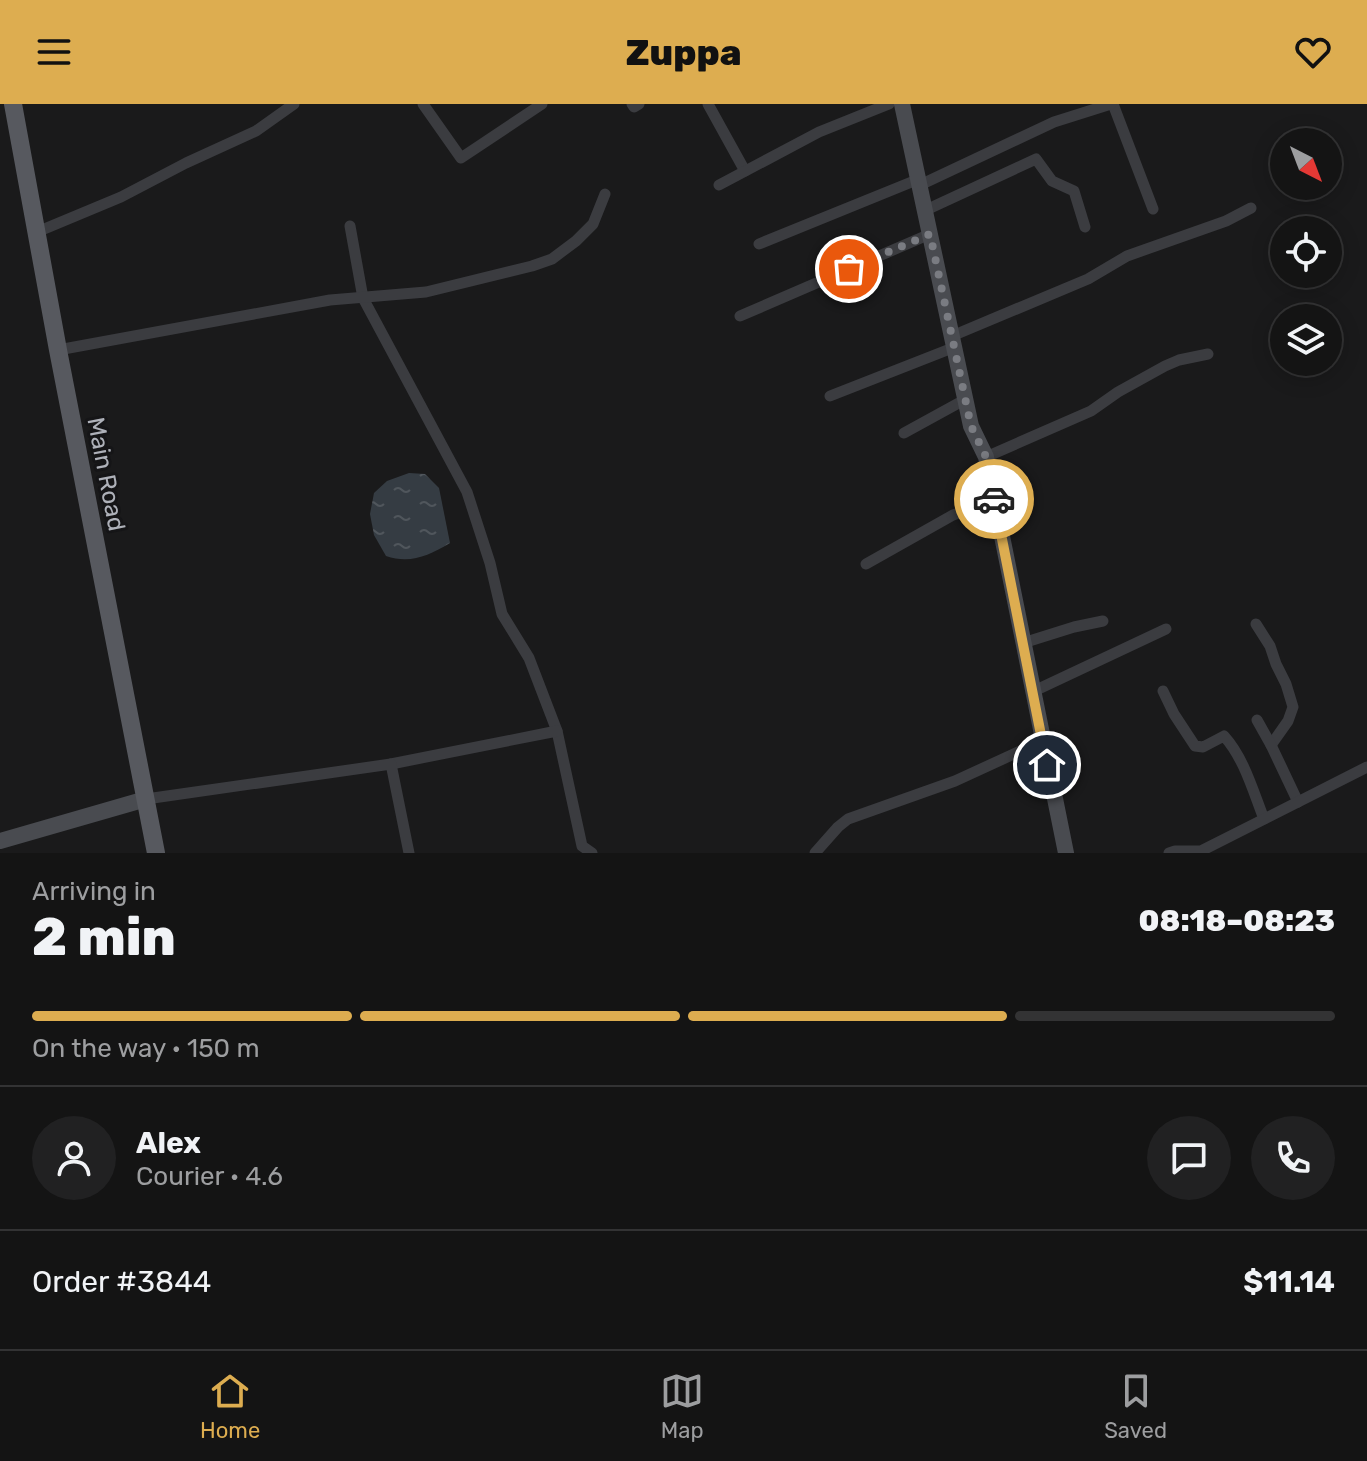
<!DOCTYPE html>
<meta charset="utf-8">
<style>
body{margin:0;font-family:Rubik,sans-serif;background:#212122;color:#f1f3f6;height:100vh;display:flex;flex-direction:column;font-size:30px;white-space:nowrap}
*{box-sizing:border-box;margin:0}
p{font-size:26px;color:#9d9ea0}
.icon{flex:none;width:44px;height:44px;fill:none;stroke:currentColor;stroke-width:2;stroke-linecap:round;stroke-linejoin:round}
.map{position:relative;height:749px;overflow:hidden}
.panel{display:flex;flex-direction:column;background:#141414;flex:1}
.panel>*{flex:none}
.needle{width:52px;rotate:138deg}
.tools{position:absolute;left:1270px;top:24px;display:grid;gap:16px}
.tools a{display:grid;place-items:center;width:72px;height:72px;border-radius:50%;background:#141414;box-shadow:0 4px 20px #0003,0 0 0 2px #333334;font-size:40px}
.pin{position:absolute;display:grid;place-items:center;width:68px;height:68px;color:#fff;margin:-34px;border:4px solid #fff;border-radius:50%;box-shadow:0 2px 8px #0007}
.courier{position:absolute;display:grid;place-items:center;width:80px;height:80px;margin:-40px;border:6px solid #ddad50;border-radius:50%;background:#fff;color:#222;box-shadow:0 2px 10px #0007}
.head em{font-style:normal;font-weight:800}
.head div{display:flex;flex-direction:column-reverse}
.head{display:flex;align-items:center;justify-content:space-between;height:136px;padding:0 32px}
h1{font-size:52px;font-weight:800;line-height:60px}
.bar{display:grid;grid-template-columns:repeat(4,1fr);gap:12px 8px;align-content:center;height:96px;padding:0 32px}
.bar i{height:10px;border-radius:6px;background:#333334}
.bar .selected{background:#ddad50}
.bar p{grid-column:span 4}
.line{display:flex;align-items:center;gap:20px;padding:0 32px;border-top:2px solid #333334}
.line div{flex:1}
.round{display:grid;place-items:center;flex:none;width:84px;height:84px;border-radius:42px;background:#212122}
header{display:flex;justify-content:space-between;align-items:center;height:104px;padding:0 32px;background:#ddad50;color:#111;font-size:36px;font-weight:800}
.tab-bar{display:flex;justify-content:space-around;align-items:center;height:112px;border-top:2px solid #333334;background:#141414;font-size:22px;color:#9d9ea0}
.tab-bar a{display:grid;justify-items:center;gap:4px}
.tab-bar .selected{color:#ddad50}
.map>svg:first-child{display:block}
.water{fill:url(#water-ripples)}
.lines{fill:none;stroke-linecap:round;stroke-linejoin:round}
.street{stroke:#3b3c40;stroke-width:11}
.secondary{stroke:#494b50;stroke-width:16}
.primary{stroke:#57595f;stroke-width:18}
.done{stroke:#7a7c82;stroke-width:8;stroke-dasharray:0 14.4}
.route{stroke:#ddad50;stroke-width:10}
.labels{text-anchor:middle;stroke-width:6;stroke-linejoin:round;paint-order:stroke}
.street-label{font-size:24px;fill:#aeb1b9;stroke:#151517}
</style>
<header><svg class="icon" aria-label="menu" viewBox="0 0 24 24"><path d="M4 6h16M4 12h16M4 18h16"/></svg>Zuppa<svg class="icon" aria-label="heart" viewBox="0 0 24 24"><path d="M12 20l-8-8c-3-5 5-10 8-4 3-6 11-1 8 4z"/></svg></header>
<div class="map">
<svg width="1367" height="749" viewBox="0 0 1367 749">
<defs>
<pattern id="water-ripples" width="26" height="14" patternUnits="userSpaceOnUse" patternTransform="scale(2)"><rect width="26" height="14" fill="#353c43"/><path d="M2 4q2-2 4 0t4 0M15 11q2-2 4 0t4 0" fill="none" stroke="#50565c"/></pattern>
</defs>
<rect width="100%" height="100%" fill="#1a1a1b"/>
<!-- water -->
<path class="water" d="M409 369 425 370 439 384 450 439C428 452 410 460 386 452L374 431 370 410 374 389 387 377Z"/>
<g class="lines">
<!-- street -->
<g class="street">
<polyline points="423,0 461,54 542,0"/>
<polyline points="632,0 634,3 639,0"/>
<polyline points="708,0 745,67"/>
<polyline points="1113,0 1153,105"/>
<polyline points="719,81 819,28 889,0"/>
<polyline points="920,81 1054,18 1111,0"/>
<polyline points="926,106 1036,55 1052,77 1074,87 1085,123"/>
<polyline points="350,122 363,194 467,388 490,459 502,510 529,554 557,627 582,742 592,749"/>
<polyline points="37,128 121,93 186,59 256,27 294,0"/>
<polyline points="759,140 919,75"/>
<polyline points="740,212 930,130"/>
<polyline points="952,232 1088,175 1127,152 1226,117 1251,104"/>
<polyline points="58,246 330,196 426,188 532,162 552,155 576,137 593,120 605,90"/>
<polyline points="830,292 955,243"/>
<polyline points="904,329 966,295"/>
<polyline points="986,353 1091,307 1118,288 1165,262 1179,256 1208,250"/>
<polyline points="866,460 953,411 995,397"/>
<polyline points="1256,520 1270,542 1276,560 1286,580 1293,603 1288,617 1271,641"/>
<polyline points="1023,539 1074,523 1103,517"/>
<path d="M1163 587 1174 610 1195 642 1203 643 1224 632C1244 654 1253 687 1264 715"/>
<polyline points="1032,588 1166,525"/>
<polyline points="1257,616 1271,641 1298,698"/>
<polyline points="391,660 557,627"/>
<polyline points="146,695 391,660 409,749"/>
<polyline points="815,749 838,723 848,715 955,677 1042,637"/>
<polyline points="1169,749 1175,747 1201,747 1367,663"/>
</g>
<!-- secondary -->
<g class="secondary">
<polyline points="902,0 971,322 986,353 1066,749"/>
<polyline points="0,737 146,695"/>
</g>
<!-- primary -->
<polyline class="primary" points="13,0 58,246 156,749"/>
</g>
<g class="lines">
<!-- done -->
<polyline class="done" points="849,165 930,130 971,322 986,353 994,395"/>
<!-- route -->
<polyline class="route" points="994,395 1047,661"/>
</g>
<g class="labels">
<!-- street labels -->
<g class="street-label">
<text transform="translate(106 370) rotate(79)" y="8">Main Road</text>
</g>
</g>
</svg>
<div class="tools">
<a><svg class="needle" viewBox="-14 -14 28 28"><path d="M0-13l5 13h-10z" fill="#e53935"/><path d="M0 13l5-13h-10z" fill="#9d9ea0"/></svg></a>
<a><svg class="icon" aria-label="locate" viewBox="0 0 24 24"><circle cx="12" cy="12" r="6"/><path d="M12 2v4M12 18v4M2 12h4M18 12h4"/></svg></a>
<a><svg class="icon" aria-label="layers" viewBox="0 0 24 24"><path d="M12 4l9 5-9 5-9-5zM3 14l9 5 9-5"/></svg></a>
</div>
<div class="pin" style="left:849px;top:165px;background:#ea580c"><svg class="icon" aria-label="bag" viewBox="0 0 24 24"><path d="M5 8h14l-1 12H6zM9 8a3 3 0 0 1 6 0"/></svg></div>
<div class="pin" style="left:1047px;top:661px;background:#1f2937"><svg class="icon" aria-label="home" viewBox="0 0 24 24"><path d="M3 11l9-7 9 7M6 9v11h12V9"/></svg></div>
<div class="courier" style="left:994px;top:395px"><svg class="icon" aria-label="car" viewBox="0 0 24 24"><path d="M5 17H2v-5l4-1 3-4h7l3 4 3 1v5h-3M9 17h6M6 11h13"/><circle cx="7" cy="17" r="2"/><circle cx="17" cy="17" r="2"/></svg></div>
</div>
<section class="panel">
<div class="head"><div><h1>2 min</h1><p>Arriving in</p></div><em>08:18–08:23</em></div>
<div class="bar"><i class="selected"></i><i class="selected"></i><i class="selected"></i><i></i><p>On the way · 150 m</p></div>
<div class="line" style="height:144px"><a class="round"><svg class="icon" aria-label="person" viewBox="0 0 24 24"><circle cx="12" cy="8" r="4"/><path d="M4 21q1-7 8-7t8 7"/></svg></a><div><b>Alex</b><p>Courier · 4.6</p></div><a class="round"><svg class="icon" aria-label="chat" viewBox="0 0 24 24"><path d="M4 5h16v11H9l-5 4z"/></svg></a><a class="round"><svg class="icon" aria-label="phone" viewBox="0 0 24 24"><path d="M5 4h4l2 5-3 2q2 4 5 5l2-3 5 2v4C11 20 4 13 5 4z"/></svg></a></div>
<div class="line" style="height:104px"><div>Order #3844</div><b>$11.14</b></div>
</section>
<nav class="tab-bar">
<a class="selected"><svg class="icon" aria-label="home" viewBox="0 0 24 24"><path d="M3 11l9-7 9 7M6 9v11h12V9"/></svg>Home</a>
<a><svg class="icon" aria-label="map" viewBox="0 0 24 24"><path d="M3 6l6-2 6 2 6-2v14l-6 2-6-2-6 2zM9 4v14M15 6v14"/></svg>Map</a>
<a><svg class="icon" aria-label="saved" viewBox="0 0 24 24"><path d="M7 4h10v16l-5-4-5 4z"/></svg>Saved</a>
</nav>
